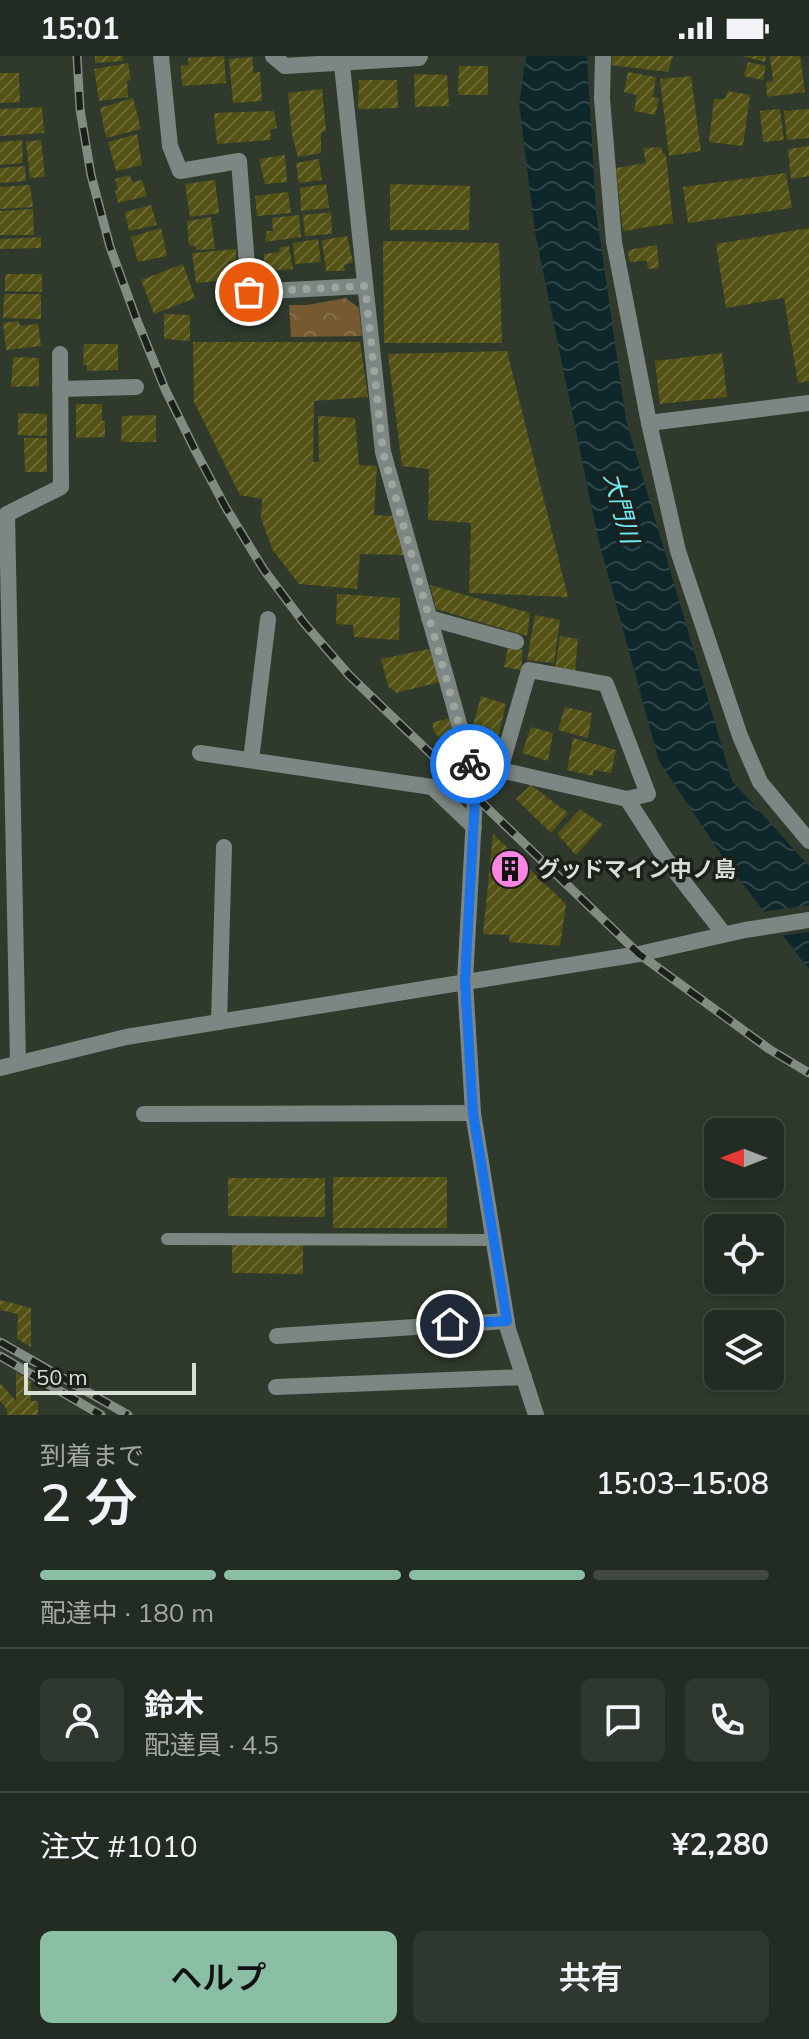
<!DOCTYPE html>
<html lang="ja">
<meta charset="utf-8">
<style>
body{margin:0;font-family:Mulish,"Noto Sans JP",sans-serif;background:#2f382f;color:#f1f3f6;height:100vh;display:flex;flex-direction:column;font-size:30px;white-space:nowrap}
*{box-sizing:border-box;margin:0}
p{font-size:26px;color:#a3a7a5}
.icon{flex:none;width:44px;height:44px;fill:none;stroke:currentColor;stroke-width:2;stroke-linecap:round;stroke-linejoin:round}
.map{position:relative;height:1359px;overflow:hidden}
.sheet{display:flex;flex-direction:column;background:#232c22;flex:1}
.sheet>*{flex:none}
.needle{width:52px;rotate:270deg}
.buttons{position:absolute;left:704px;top:1062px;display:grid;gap:16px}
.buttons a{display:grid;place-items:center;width:80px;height:80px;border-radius:12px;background:#232c22;box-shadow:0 4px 12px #0003,0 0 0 2px #404840;font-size:40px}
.scale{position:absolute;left:24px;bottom:20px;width:172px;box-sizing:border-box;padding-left:8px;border:4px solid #d8dfd7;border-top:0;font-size:22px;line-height:28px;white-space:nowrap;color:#d8dfd7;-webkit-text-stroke:6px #1b201a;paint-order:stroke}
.pin{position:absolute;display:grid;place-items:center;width:68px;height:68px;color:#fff;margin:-34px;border:4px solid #fff;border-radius:50%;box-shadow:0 2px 8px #0007}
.courier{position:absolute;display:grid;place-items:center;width:80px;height:80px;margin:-40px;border:6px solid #1a73e8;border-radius:50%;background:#fff;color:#222;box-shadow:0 2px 10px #0007}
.head em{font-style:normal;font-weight:600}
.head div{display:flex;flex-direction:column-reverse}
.head{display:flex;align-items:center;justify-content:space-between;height:136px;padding:0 40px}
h1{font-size:52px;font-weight:600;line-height:60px}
.bar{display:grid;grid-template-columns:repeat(4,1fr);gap:12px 8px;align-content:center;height:96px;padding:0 40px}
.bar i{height:10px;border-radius:6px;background:#404840}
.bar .current{background:#8abfa5}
.bar p{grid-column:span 4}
.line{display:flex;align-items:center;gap:20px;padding:0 40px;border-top:2px solid #404840}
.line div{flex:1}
.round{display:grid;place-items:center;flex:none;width:84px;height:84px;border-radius:12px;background:#2f382f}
.cta{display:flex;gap:16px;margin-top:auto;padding:16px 40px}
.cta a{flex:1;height:92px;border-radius:12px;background:#8abfa5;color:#111;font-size:32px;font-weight:600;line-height:92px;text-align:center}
.cta a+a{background:#2f382f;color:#f1f3f6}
.status{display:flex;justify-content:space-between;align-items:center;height:56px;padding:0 40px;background:#232c22;direction:ltr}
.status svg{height:22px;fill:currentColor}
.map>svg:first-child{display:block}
.park{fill:url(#park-crowns)}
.water{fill:url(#water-waves)}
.pier{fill:#2f3a2d}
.building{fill:url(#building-hatch)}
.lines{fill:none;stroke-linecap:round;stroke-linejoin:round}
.lane{stroke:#7c8682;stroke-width:12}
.street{stroke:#7c8682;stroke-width:16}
.rail-casing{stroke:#838c82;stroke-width:9}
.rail{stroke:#1b201a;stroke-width:6;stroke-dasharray:18;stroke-linecap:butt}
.done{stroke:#9da59c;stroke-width:8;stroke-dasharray:0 14.4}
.route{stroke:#1a73e8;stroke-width:10}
.labels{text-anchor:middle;stroke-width:7;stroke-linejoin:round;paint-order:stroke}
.poi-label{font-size:22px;font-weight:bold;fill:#d8dfd7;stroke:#1b201a;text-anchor:start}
.water-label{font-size:24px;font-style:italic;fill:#70eaf9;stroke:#1b201a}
</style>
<div class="status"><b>15:01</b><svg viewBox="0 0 49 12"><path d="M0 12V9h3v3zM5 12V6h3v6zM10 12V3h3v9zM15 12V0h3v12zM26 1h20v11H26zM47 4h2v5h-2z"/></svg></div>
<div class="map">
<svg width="809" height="1359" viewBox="0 0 809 1359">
<defs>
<pattern id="park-crowns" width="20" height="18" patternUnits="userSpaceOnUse" patternTransform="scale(2)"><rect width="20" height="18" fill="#755930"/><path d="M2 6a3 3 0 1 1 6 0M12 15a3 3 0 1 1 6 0" fill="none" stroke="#88704d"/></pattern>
<pattern id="water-waves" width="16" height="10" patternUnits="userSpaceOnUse" patternTransform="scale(2)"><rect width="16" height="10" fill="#0d272b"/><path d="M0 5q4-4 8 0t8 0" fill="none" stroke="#304649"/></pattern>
<pattern id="building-hatch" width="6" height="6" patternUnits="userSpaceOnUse" patternTransform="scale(2)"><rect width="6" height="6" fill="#535214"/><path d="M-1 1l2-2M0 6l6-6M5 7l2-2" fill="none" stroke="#6b6a35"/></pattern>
</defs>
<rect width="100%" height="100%" fill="#2f3a2d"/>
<!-- park -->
<polygon class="park" points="346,242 359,252 362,280 291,281 289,249 307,249"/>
<!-- water -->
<polygon class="water" points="526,0 587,0 596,155 626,364 732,725 809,810 809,913 728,809 659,705 598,482 535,176 519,47"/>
<!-- pier -->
<polygon class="pier" points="809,849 809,876 779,880 760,856"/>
<!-- building -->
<g class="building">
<polygon points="95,0 123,0 123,5 95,7"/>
<polygon points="224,0 226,27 182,30 181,10 189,9 188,2"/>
<polygon points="612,0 673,0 668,16 611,9"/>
<polygon points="742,0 766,0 765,6"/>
<polygon points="770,0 800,0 805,36 767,41 766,26 773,25"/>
<polygon points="253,1 253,17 260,16 262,45 233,47 229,3"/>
<polygon points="748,6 766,10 763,24 744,20"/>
<polygon points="128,7 131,24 127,25 128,41 99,45 94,13"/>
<polygon points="459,10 488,10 488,39 458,39"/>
<polygon points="628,16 656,21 653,41 659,43 655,59 634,55 637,39 624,36"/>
<polygon points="0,17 19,17 20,46 0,47"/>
<polygon points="414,18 447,19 449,50 415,51"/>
<polygon points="691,20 701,95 669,100 660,23"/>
<polygon points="359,24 397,24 398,52 358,53"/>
<polygon points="322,33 326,75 321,77 321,97 298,101 292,79 288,37"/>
<polygon points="728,35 750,39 743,90 709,86 714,43 725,43"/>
<polygon points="133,42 141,73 106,82 100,52"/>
<polygon points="42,51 44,77 0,80 0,53"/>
<polygon points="780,53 784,84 763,86 760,55"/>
<polygon points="809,53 809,82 787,84 784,55"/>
<polygon points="274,55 277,72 270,74 271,84 217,88 214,57"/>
<polygon points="137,78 142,109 116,115 108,86"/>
<polygon points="22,84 23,107 0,109 0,86"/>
<polygon points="41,84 45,121 30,122 26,86"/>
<polygon points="809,90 809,120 791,123 788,93"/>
<polygon points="661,91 662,96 666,99 673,167 623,175 616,112 646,107 643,92"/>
<polygon points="285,99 287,126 265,128 259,103"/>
<polygon points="319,103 322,124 299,127 296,107"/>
<polygon points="25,110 26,125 0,127 0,112"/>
<polygon points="786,117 792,152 688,167 683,131"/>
<polygon points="129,119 133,126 142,124 147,140 118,147 115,135 118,134 115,123"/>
<polygon points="215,124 219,157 190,161 185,128"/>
<polygon points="326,128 329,152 301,155 300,132"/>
<polygon points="390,128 470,130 469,174 390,174"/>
<polygon points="30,129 33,151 0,153 0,131"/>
<polygon points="288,136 291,157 257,160 255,140"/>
<polygon points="151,149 157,169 129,175 125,156"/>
<polygon points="33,153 34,179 0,179 0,155"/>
<polygon points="331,156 332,178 305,180 303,159"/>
<polygon points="299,159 301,181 265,186 267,175 273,175 272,162"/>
<polygon points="211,161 215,193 196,194 195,190 189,189 187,165"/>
<polygon points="161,172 167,200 138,206 131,181"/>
<polygon points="809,172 809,325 798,327 784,242 726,252 716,188"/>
<polygon points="347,180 353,206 344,209 345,215 326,215 322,184"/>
<polygon points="41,181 41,192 0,193 0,183"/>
<polygon points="318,183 321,206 295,208 293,187"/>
<polygon points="383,185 499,187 502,287 384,287"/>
<polygon points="657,189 659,212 648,213 647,205 629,206 628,194"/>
<polygon points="289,190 293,213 264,215 264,198 279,196 280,191"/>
<polygon points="236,193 236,205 228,206 228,224 196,227 192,197"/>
<polygon points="183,208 195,242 154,258 141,224"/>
<polygon points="5,218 42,218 42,236 5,235"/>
<polygon points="4,238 41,238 41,263 3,262"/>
<polygon points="164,258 190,259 190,285 164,283"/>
<polygon points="19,265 20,270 38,268 41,290 6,294 3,267"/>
<polygon points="193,286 360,286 368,341 314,345 313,406 319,406 318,360 355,362 359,409 377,410 374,459 394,460 404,499 360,498 357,533 299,528 272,493 261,462 262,443 240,439 194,346"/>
<polygon points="84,288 118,288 118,314 87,315 87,309 83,309"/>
<polygon points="507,295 568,541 469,537 471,467 428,464 429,413 402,410 388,298"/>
<polygon points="722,297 727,341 660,348 655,305"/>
<polygon points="13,301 39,302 39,330 11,331"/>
<polygon points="76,348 102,348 102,365 105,365 105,381 76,382"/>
<polygon points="18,357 47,358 47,380 18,379"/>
<polygon points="156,359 156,386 121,386 122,360"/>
<polygon points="24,382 47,382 47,416 25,416"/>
<polygon points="430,529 530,557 527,580 436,553"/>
<polygon points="337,538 400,542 399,584 354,581 353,569 336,568"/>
<polygon points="535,559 560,564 554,607 527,604"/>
<polygon points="560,580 578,583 575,615 555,612"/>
<polygon points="508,592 523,594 521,614 504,611"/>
<polygon points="429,593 440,626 396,637 388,630 381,603"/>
<polygon points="481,640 506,648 498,681 472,673"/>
<polygon points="565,651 592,657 588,682 558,674"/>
<polygon points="449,662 455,684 446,688 434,676 432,667"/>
<polygon points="531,671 553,677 548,705 522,697"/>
<polygon points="573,682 616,694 611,717 594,714 593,720 567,714"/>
<polygon points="531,729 568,757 551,777 516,743"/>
<polygon points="580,753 603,769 576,799 557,778"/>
<polygon points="493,778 566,848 560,890 509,886 510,879 483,878"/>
<rect x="333" y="1121" width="114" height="51"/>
<polygon points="228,1122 325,1122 325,1161 228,1160"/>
<polygon points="232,1188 303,1188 303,1218 232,1217"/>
<polygon points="0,1244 31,1252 31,1291 17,1283 18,1258 0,1254"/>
<polygon points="16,1316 31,1325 31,1345 38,1345 38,1359 7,1359 7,1353 0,1345 0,1327 16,1345"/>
</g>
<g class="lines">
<!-- lane -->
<polyline class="lane" points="167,1183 494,1184"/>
<!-- street -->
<g class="street">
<polyline points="161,0 170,90 180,115 239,105 249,236 365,230"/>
<polyline points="273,0 285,10 419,2 420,0"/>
<polyline points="341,0 383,396 470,707 475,742 465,925 473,1057 508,1273 536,1359"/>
<polyline points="603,0 602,43 614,186 649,367 678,495 740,680 760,726 809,785"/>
<polyline points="60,333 136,331"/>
<polyline points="649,367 809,347"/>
<polyline points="429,562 516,586"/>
<polyline points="200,697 432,731 474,771"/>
<polyline points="251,704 268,563"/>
<polyline points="470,707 627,743 665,802 724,878"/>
<polyline points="500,714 529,614 606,628 648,738 627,743"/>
<polyline points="219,966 224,791"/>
<polyline points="18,1007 7,458 61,431 60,298"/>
<polyline points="0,1012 126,981 639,898 745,874 809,864"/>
<polyline points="144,1058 473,1057"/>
<polyline points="277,1280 507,1265"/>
<polyline points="276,1331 524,1321"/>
</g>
<!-- rail casing -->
<g class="rail-casing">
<g id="rail">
<polyline points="77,0 80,53 91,119 110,191 136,262 165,333 195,394 226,452 264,514 304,567 349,619 639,898 769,993 809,1017"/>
<polyline points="0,1286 128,1359"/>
<polyline points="0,1300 101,1359"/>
</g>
</g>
<!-- rail -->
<use href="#rail" class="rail"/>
</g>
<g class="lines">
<!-- done -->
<polyline class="done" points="249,236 365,230 383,396 470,708"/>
<!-- route -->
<polyline class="route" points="450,1268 507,1265 473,1057 465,925 475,742 470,708"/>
</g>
<!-- icons -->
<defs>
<g id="building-disc" transform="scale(2)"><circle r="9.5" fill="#fe86e1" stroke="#1b201a"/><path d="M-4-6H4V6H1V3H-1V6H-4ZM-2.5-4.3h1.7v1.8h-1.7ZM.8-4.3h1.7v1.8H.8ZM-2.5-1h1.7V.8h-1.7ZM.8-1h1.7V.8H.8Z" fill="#111"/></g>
</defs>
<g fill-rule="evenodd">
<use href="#building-disc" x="510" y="813"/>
</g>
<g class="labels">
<!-- poi labels -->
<g class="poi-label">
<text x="538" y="821">グッドマイン中ノ島</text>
</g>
<!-- water labels -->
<g class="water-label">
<text transform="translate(621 452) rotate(75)" y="8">大門川</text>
</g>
</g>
</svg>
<div class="buttons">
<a><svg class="needle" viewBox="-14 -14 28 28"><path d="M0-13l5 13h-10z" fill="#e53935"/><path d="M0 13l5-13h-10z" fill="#a3a7a5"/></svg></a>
<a><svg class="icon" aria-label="locate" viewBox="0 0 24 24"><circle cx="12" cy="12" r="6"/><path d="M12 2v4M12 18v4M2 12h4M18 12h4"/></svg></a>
<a><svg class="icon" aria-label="layers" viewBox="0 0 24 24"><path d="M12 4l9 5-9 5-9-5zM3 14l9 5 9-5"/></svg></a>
</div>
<div class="scale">50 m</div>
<div class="pin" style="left:249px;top:236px;background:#ea580c"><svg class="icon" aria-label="bag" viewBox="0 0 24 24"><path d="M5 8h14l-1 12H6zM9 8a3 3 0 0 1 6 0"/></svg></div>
<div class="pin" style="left:450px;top:1268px;background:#1f2937"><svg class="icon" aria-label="home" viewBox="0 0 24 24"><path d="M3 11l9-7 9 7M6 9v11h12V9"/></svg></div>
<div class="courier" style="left:470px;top:708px"><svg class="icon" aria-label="bike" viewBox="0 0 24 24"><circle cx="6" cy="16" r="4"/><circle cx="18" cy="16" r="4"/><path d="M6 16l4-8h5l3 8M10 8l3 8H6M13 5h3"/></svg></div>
</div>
<section class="sheet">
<div class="head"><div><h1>2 分</h1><p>到着まで</p></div><em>15:03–15:08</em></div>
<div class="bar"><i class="current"></i><i class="current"></i><i class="current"></i><i></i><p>配達中 · 180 m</p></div>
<div class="line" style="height:144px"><a class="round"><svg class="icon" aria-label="person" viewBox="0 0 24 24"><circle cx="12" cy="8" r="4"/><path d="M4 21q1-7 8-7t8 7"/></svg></a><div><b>鈴木</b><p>配達員 · 4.5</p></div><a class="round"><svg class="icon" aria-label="chat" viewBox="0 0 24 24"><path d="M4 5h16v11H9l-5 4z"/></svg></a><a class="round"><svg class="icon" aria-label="phone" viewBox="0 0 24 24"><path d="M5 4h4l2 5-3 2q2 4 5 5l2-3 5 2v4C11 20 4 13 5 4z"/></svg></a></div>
<div class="line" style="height:104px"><div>注文 #1010</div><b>¥2,280</b></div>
<div class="cta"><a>ヘルプ</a><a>共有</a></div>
</section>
